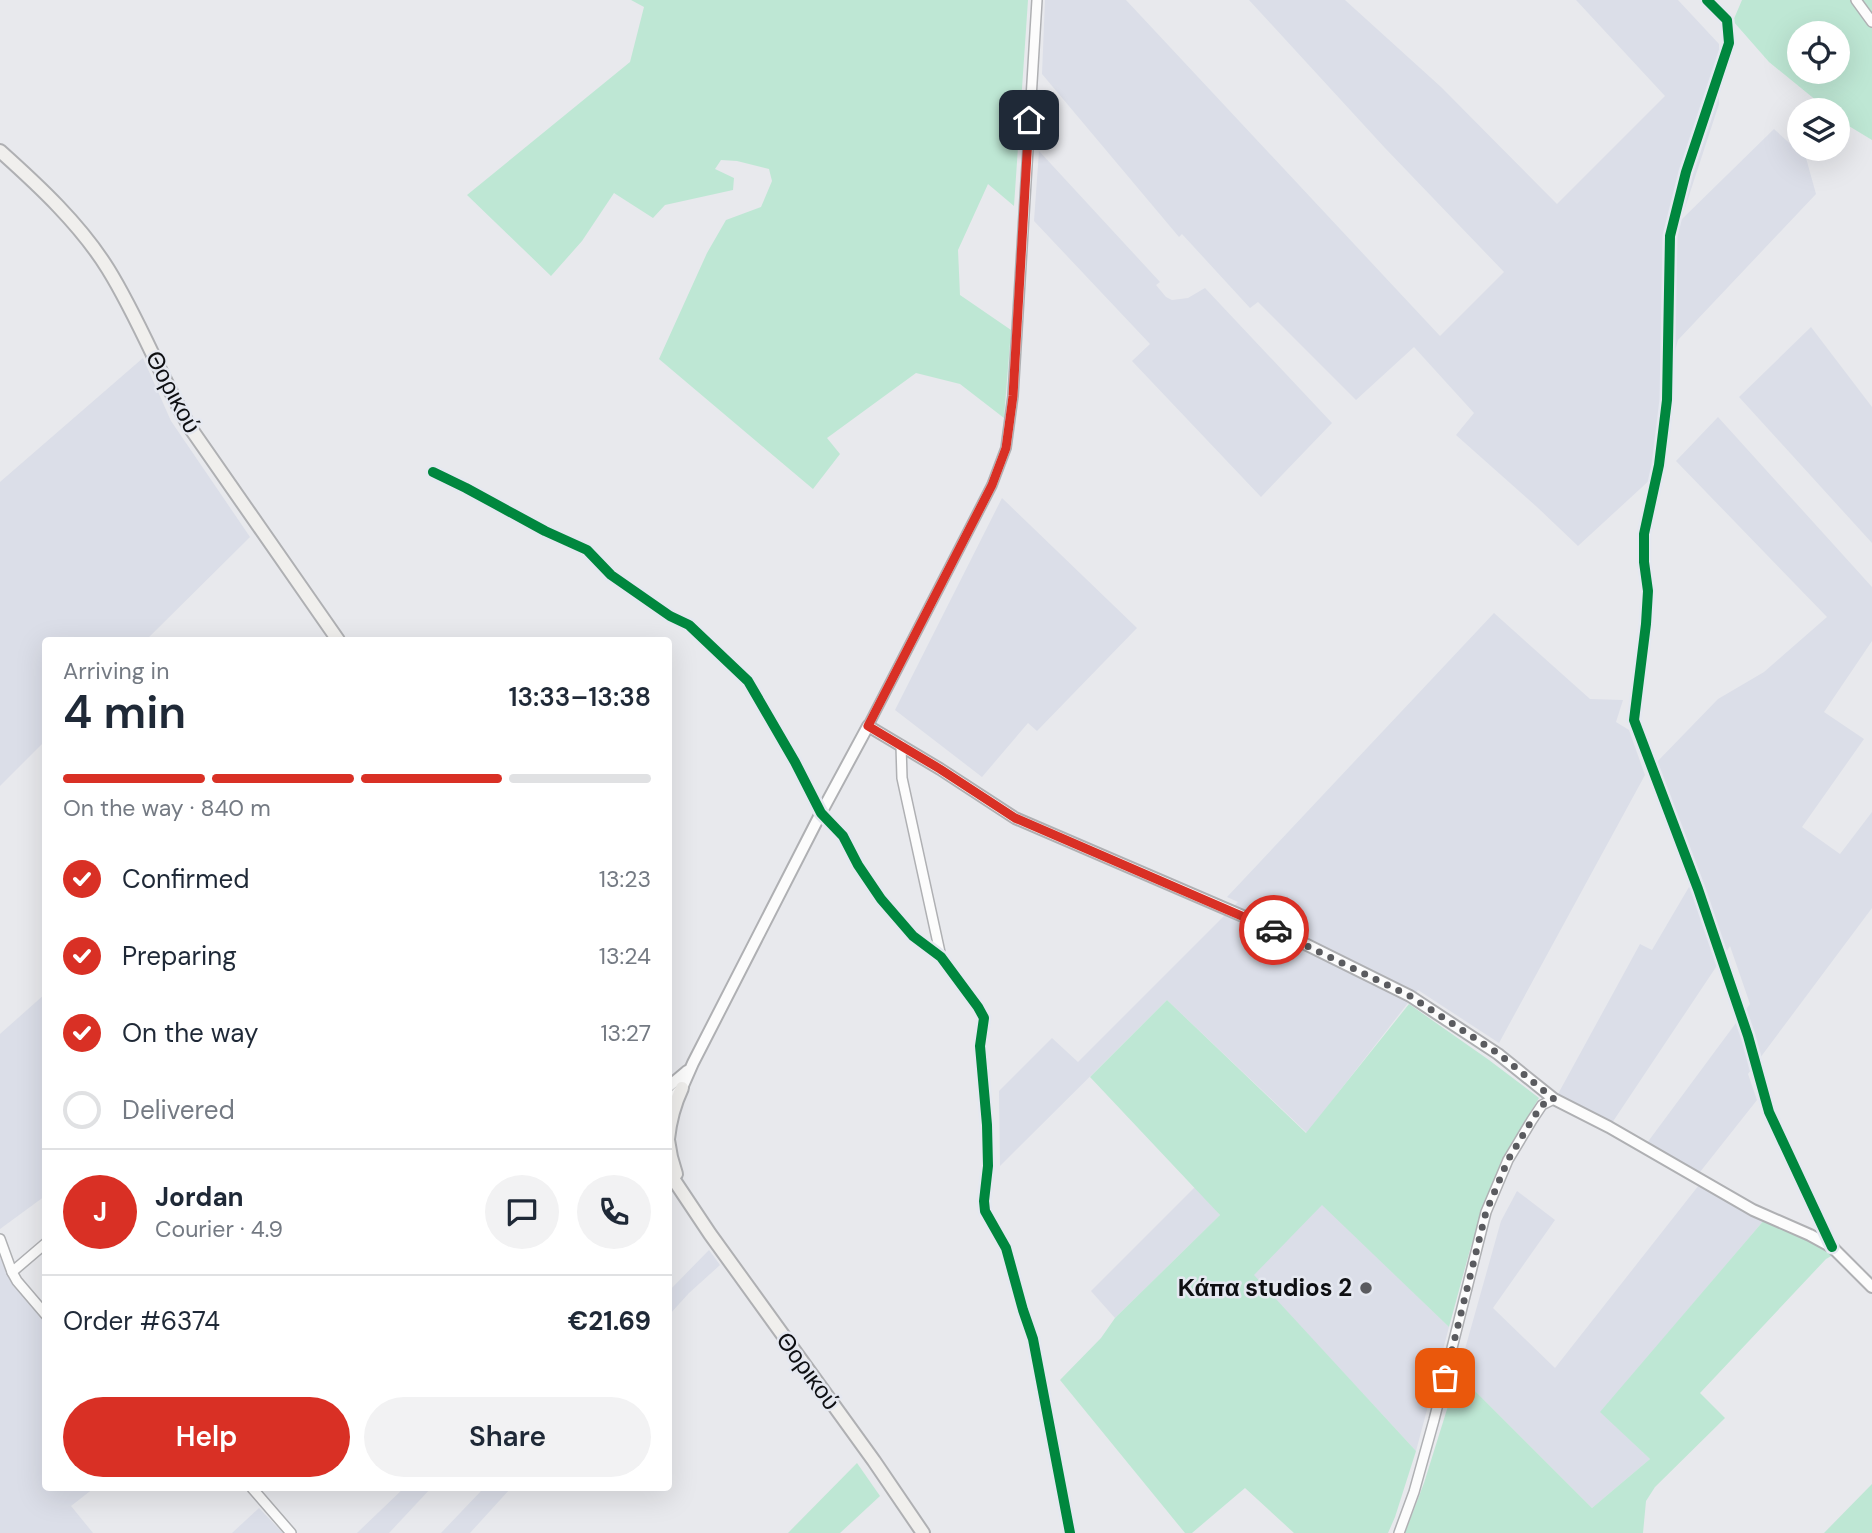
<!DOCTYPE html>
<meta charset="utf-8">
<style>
body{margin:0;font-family:"DM Sans",sans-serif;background:#f2f2f3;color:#1f2937;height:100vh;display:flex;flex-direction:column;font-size:26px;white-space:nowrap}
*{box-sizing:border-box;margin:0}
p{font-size:23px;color:#747a83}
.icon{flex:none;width:38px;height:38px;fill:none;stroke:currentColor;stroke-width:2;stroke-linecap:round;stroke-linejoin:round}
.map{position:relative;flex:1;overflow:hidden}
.drawer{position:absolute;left:42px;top:637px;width:630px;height:854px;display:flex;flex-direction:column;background:#fff;border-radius:7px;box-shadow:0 7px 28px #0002}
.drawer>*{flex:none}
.buttons{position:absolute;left:1787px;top:21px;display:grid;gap:14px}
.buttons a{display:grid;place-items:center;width:63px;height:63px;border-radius:50%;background:#fff;box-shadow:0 7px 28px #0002;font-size:35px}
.pin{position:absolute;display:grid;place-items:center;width:60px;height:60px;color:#fff;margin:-30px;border-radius:14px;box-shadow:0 4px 10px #0006}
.courier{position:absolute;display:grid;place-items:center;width:70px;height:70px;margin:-35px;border:5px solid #d93025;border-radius:50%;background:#fff;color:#222;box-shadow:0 2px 9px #0007}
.overview em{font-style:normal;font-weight:600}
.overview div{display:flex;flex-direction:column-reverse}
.overview{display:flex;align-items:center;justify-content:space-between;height:119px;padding:0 21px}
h1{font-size:46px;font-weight:600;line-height:52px}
.bar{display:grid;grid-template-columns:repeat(4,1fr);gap:10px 7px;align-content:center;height:84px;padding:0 21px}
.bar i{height:9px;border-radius:5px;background:#e0e1e3}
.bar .current{background:#d93025}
.bar p{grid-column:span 4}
.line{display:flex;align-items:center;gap:18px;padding:0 21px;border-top:2px solid #e0e1e3}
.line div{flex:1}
.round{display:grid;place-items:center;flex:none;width:74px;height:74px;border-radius:37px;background:#f2f2f3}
ol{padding:0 21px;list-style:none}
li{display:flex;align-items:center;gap:21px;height:77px}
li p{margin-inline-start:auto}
li .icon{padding:7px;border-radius:50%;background:#d93025;color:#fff;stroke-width:4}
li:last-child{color:#747a83}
li i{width:38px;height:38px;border:4px solid #e0e1e3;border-radius:50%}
.button{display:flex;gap:14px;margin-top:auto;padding:14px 21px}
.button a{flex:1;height:80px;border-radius:42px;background:#d93025;color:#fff;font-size:28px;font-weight:600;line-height:80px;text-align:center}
.button a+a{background:#f2f2f3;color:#1f2937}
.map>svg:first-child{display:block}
.built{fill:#dbdee8}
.green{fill:#bee7d4;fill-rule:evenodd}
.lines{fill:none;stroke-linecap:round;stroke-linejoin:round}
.minor-casing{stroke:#afb0b3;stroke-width:12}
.tertiary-casing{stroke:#afb0b3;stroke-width:14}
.secondary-casing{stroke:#afb0b3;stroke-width:16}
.minor{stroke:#fcfcfc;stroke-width:9}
.tertiary{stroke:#fcfcfc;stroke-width:10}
.secondary{stroke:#f0efed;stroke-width:12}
.cycleway-casing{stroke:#e5e8f0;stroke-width:15}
.cycleway{stroke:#00873e;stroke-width:10}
.done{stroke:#5a5b5f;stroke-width:7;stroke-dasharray:0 12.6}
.route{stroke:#d93025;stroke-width:9}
.poi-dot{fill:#5a5b5f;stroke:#e5e8f0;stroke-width:2.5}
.labels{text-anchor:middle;stroke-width:5;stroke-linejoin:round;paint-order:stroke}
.street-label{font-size:24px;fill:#0e0f12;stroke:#e5e8f0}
.poi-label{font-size:24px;font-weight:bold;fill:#0e0f12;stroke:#e5e8f0;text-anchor:end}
</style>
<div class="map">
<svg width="1872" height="1533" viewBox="0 0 1872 1533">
<rect width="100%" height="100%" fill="#e8e9ed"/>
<!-- built -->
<g class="built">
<polygon points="1045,0 1126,0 1440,336 1504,272 1385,148 1249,0 1345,0 1441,87 1557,204 1665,96 1576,0 1678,0 1719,44 1719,104 1681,220 1774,129 1806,158 1816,194 1678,340 1664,391 1653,477 1578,546 1537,507 1456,435 1474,413 1414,347 1356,400 1258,302 1250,308 1182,234 1179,237 1042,74"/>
<polygon points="1039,151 1160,282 1156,285 1166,297 1172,300 1188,298 1205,288 1332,423 1261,497 1132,361 1150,344 1034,221"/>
<polygon points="1811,327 1872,407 1872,543 1739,397"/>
<polygon points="143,358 171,421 250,537 146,640 46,640 45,741 0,786 0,482"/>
<polygon points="1718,417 1872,587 1872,641 1824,712 1864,739 1802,827 1840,854 1872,812 1872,908 1748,1074 1757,1100 1700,1172 1647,1143 1750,1004 1730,946 1612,1123 1558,1094 1640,944 1652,950 1689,887 1701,883 1654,765 1718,699 1764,672 1827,617 1676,461"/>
<polygon points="1002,498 1137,628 1037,731 1028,723 982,777 895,710"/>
<polygon points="1494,613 1590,699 1623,700 1616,722 1629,730 1645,775 1499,1043 1418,990 1307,1133 1167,1000 1000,1166 999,1091 1052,1038 1078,1062 1238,902 1227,897"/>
<polygon points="45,994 45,1196 0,1229 0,1034"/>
<polygon points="1699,1185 1765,1219 1601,1412 1650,1459 1592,1508 1458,1374 1501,1221 1517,1191 1555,1220 1493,1308 1555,1368"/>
<polygon points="1195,1187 1220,1215 1115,1318 1091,1291"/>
<polygon points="1322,1204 1449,1327 1416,1451 1253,1275"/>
<polygon points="709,1250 720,1265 689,1293 669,1315 669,1291"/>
<polygon points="0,1257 4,1266 33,1308 45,1300 46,1488 94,1488 71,1506 93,1533 0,1533"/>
<polygon points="404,1488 431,1488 389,1533 357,1533"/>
<polygon points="478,1488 511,1488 470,1533 441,1533 481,1491"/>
<polygon points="259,1508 283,1533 232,1533"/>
</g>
<!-- green -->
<g class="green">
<polygon points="631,0 1028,0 1014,206 988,184 958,250 960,295 1011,330 1004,418 960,384 916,373 827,438 840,454 813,489 659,359 707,253 726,220 761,207 772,181 769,169 737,161 721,160 715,169 734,178 733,190 665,205 653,218 614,193 582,241 551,276 467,195 630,62 644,7"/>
<path d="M1742 0H1872V140L1839 120 1838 118V110H1828L1769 62 1733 21ZM1799 33H1838V72H1799Z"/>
<polygon points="1167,1000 1306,1133 1409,1004 1489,1060 1539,1098 1510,1146 1471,1246 1449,1327 1322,1205 1254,1275 1416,1451 1395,1517 1388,1533 1294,1533 1245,1488 1192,1533 1185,1533 1060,1380 1101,1338 1115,1318 1220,1215 1090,1077"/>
<polygon points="1765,1219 1830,1249 1833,1255 1826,1259 1700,1393 1725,1418 1655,1487 1646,1501 1643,1533 1405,1533 1424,1483 1458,1374 1592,1508 1650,1459 1600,1412"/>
<polygon points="857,1463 880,1496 840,1533 788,1533"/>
<polygon points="1872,1484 1872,1533 1824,1533"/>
</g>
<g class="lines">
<!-- minor casing -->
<g class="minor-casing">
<g id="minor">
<polyline points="1707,0 1727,20 1729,43 1686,172 1670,236 1667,400 1659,465 1644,534 1644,562 1648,591 1646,624 1634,720 1698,889 1748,1036 1769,1112 1832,1247"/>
<polyline points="1856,0 1872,22"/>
<polyline points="433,472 466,488 545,531 587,550 611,575 670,616 689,625 748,681 795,762 821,813 843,836 858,865 881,899 913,936 941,957 978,1007 984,1018 980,1046 987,1125 988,1166 984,1201 985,1211 1006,1248 1023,1310 1033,1339 1070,1533"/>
<polyline points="868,726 992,485 1006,448 1013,396 1037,0"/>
<polyline points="901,745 902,778 941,957"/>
<polyline points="0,1239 12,1272 17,1281 46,1315"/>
<polyline points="12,1272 46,1243"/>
<polyline points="252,1488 291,1533"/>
<polyline points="1399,1533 1414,1492 1434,1420 1486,1212 1508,1160 1532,1120 1542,1105 1554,1099"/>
</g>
</g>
<!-- tertiary casing -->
<g class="tertiary-casing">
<g id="tertiary">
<polyline points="668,1087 687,1071"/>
<polyline points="668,1102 682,1088 693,1063 821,813 868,726 940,769 1015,818 1289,936 1410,996 1498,1054 1554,1099 1609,1127 1753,1210 1810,1235 1832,1247 1872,1287"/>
</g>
</g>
<!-- secondary casing -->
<g class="secondary-casing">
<g id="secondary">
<path d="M0 151C39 186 80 224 108 269 139 319 160 375 189 426L338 640"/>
<path d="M668 1139C670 1120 674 1105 682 1088"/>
<polyline points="668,1140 671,1157 676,1174"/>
<polyline points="668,1171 710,1234 874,1461 923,1533"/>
</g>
</g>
<!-- minor -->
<use href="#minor" class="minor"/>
<!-- tertiary -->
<use href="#tertiary" class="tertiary"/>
<!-- secondary -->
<use href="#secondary" class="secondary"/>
<!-- cycleway casing -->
<g class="cycleway-casing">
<g id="cycleway">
<polyline points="1707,0 1727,20 1729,43 1686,172 1670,236 1667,400 1659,465 1644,534 1644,562 1648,591 1646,624 1634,720 1698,889 1748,1036 1769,1112 1832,1247"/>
<polyline points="433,472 466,488 545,531 587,550 611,575 670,616 689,625 748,681 795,762 821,813 843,836 858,865 881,899 913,936 941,957 978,1007 984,1018 980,1046 987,1125 988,1166 984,1201 985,1211 1006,1248 1023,1310 1033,1339 1070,1533"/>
</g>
</g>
<!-- cycleway -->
<use href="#cycleway" class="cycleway"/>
</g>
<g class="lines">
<!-- done -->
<polyline class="done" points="1274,930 1410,996 1499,1054 1554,1099 1542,1105 1532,1120 1508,1160 1486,1212 1445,1378"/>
<!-- route -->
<polyline class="route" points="1029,120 1013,396 1006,448 992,485 868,726 940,769 1015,818 1274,930"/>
</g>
<!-- markers -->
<circle class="poi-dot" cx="1366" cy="1288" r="7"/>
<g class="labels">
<!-- street labels -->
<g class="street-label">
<text transform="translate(173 392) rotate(62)" y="8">Θορικού</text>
<text transform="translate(808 1371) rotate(54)" y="8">Θορικού</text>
</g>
<!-- poi labels -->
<g class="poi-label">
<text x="1352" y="1296">Κάπα studios 2</text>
</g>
</g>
</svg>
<div class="buttons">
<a><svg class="icon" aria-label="locate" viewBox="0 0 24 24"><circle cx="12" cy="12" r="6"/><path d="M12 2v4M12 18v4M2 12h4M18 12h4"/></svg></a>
<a><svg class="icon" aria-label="layers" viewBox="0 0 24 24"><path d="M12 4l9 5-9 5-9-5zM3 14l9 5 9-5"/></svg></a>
</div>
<div class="pin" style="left:1445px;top:1378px;background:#ea580c"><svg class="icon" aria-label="bag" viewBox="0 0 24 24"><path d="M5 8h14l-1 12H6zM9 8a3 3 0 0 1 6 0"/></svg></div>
<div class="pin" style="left:1029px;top:120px;background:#1f2937"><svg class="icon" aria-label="home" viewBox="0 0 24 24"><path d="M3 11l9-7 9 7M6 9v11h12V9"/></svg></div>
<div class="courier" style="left:1274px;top:930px"><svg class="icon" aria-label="car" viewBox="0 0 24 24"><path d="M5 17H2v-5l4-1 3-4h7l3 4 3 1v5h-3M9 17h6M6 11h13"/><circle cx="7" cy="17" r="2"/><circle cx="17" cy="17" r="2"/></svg></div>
<section class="drawer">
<div class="overview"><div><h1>4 min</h1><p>Arriving in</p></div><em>13:33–13:38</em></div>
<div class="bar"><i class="current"></i><i class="current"></i><i class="current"></i><i></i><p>On the way · 840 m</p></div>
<ol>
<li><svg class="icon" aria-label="check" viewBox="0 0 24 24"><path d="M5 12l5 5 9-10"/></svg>Confirmed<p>13:23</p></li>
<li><svg class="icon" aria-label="check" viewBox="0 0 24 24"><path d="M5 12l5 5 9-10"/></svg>Preparing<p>13:24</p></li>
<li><svg class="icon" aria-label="check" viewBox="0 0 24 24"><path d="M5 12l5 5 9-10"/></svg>On the way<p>13:27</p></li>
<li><i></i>Delivered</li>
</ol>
<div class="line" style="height:126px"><b class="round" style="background:#d93025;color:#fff">J</b><div><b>Jordan</b><p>Courier · 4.9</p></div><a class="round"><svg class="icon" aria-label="chat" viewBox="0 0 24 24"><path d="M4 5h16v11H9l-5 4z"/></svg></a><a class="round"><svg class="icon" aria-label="phone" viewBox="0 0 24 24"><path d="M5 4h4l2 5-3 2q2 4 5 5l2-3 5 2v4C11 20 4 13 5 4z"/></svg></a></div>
<div class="line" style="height:91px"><div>Order #6374</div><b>€21.69</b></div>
<div class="button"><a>Help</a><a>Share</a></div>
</section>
</div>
